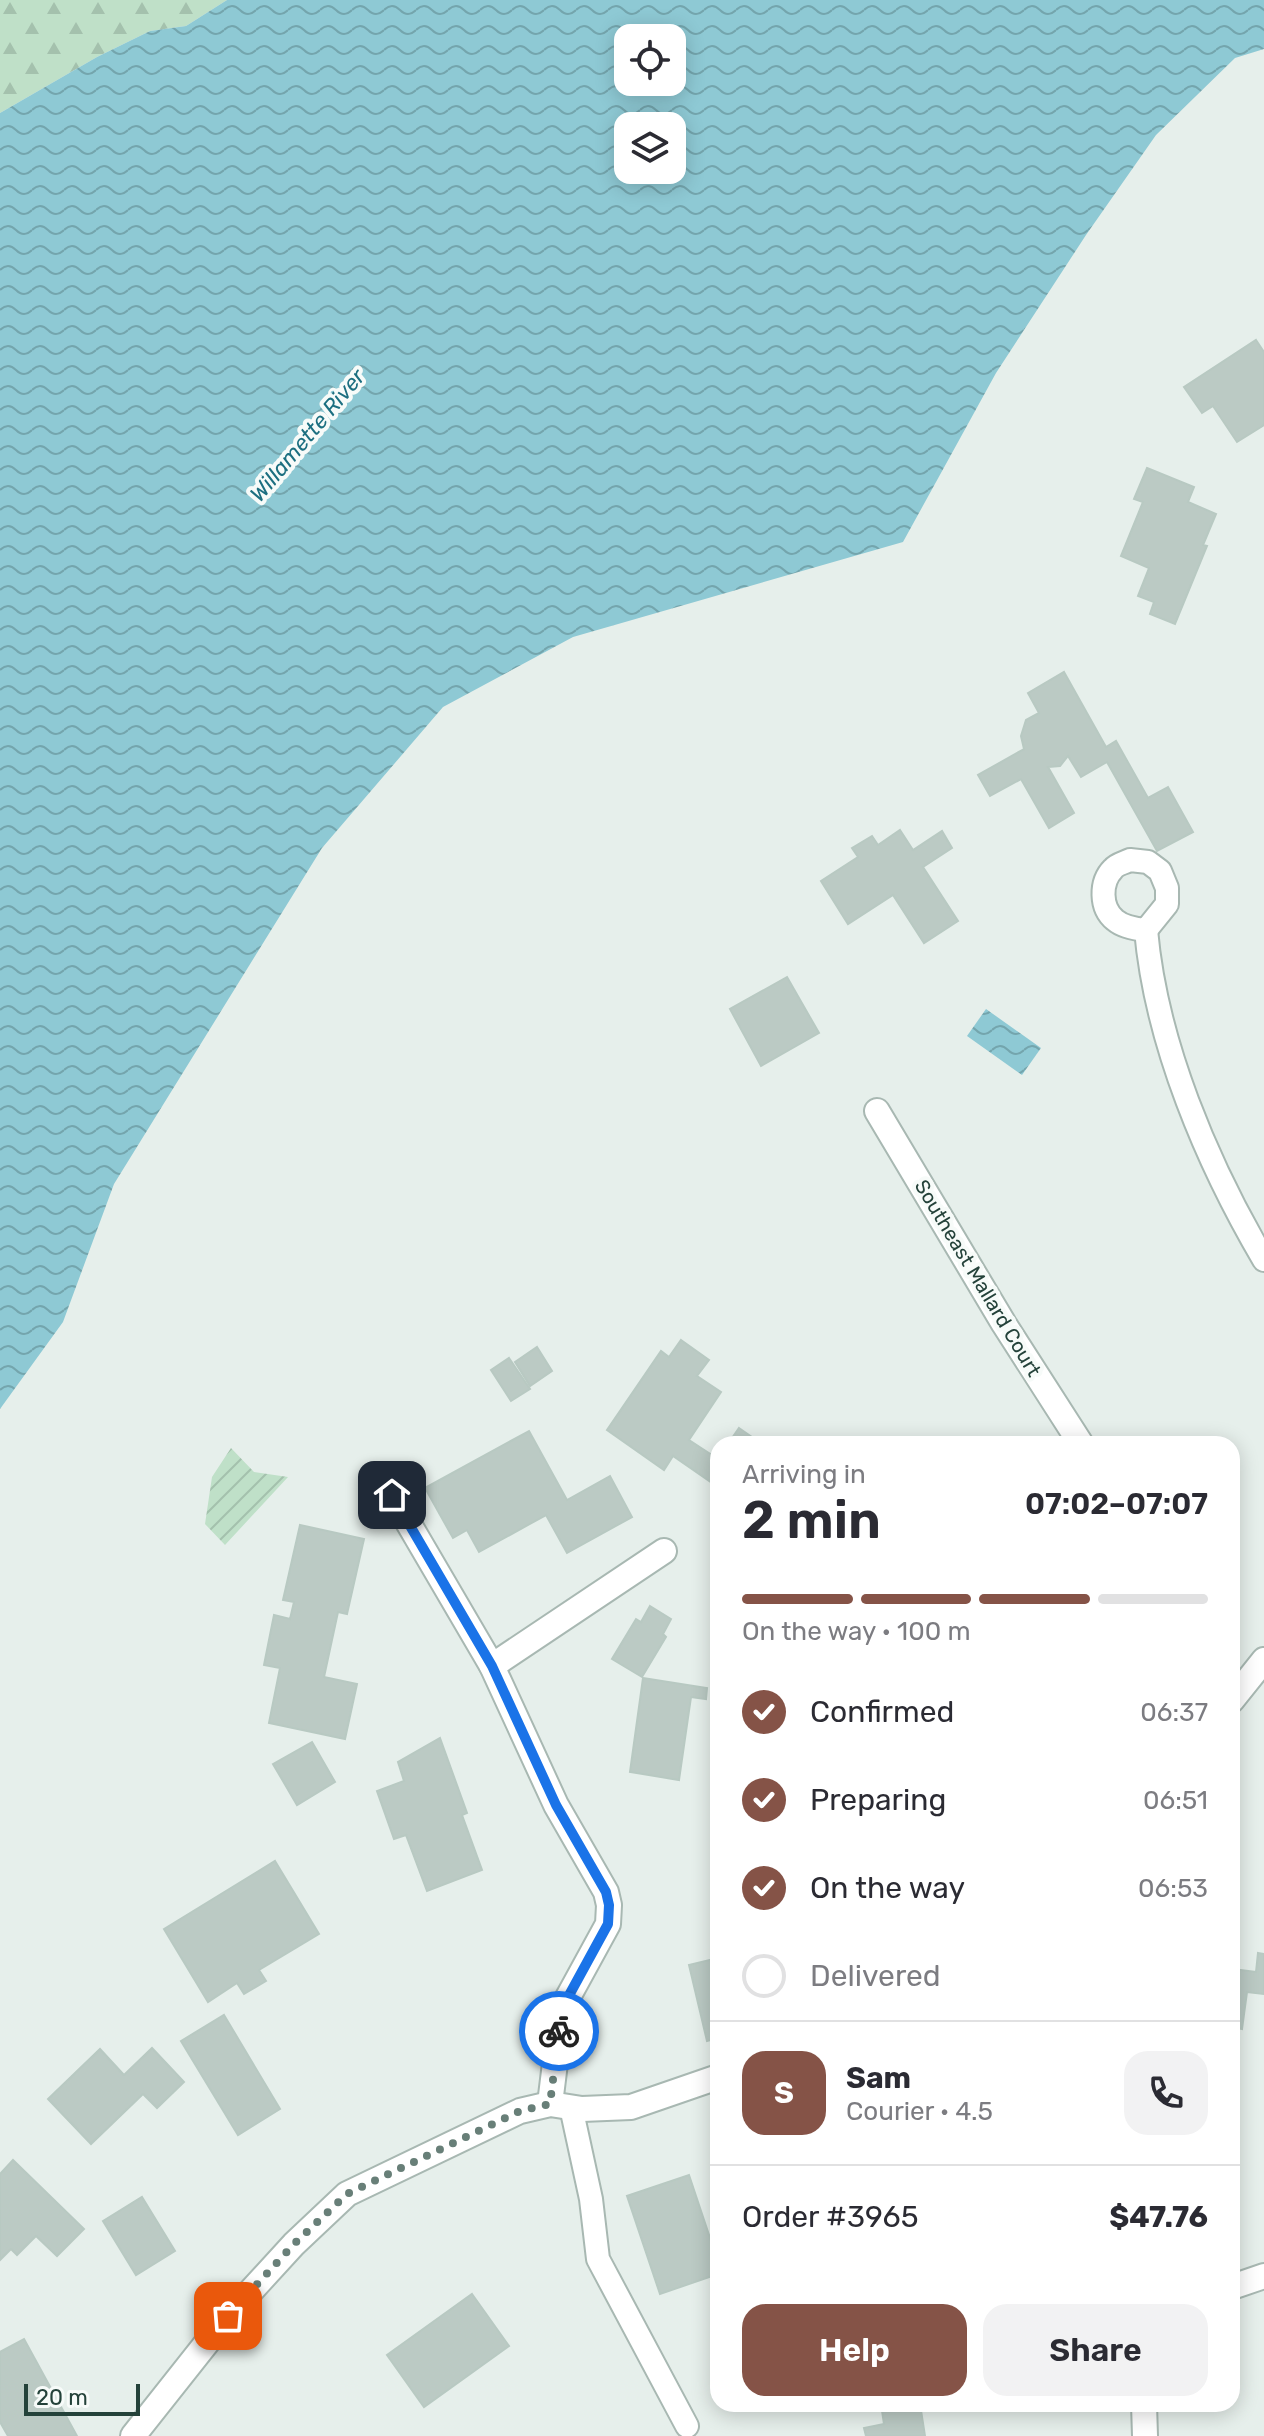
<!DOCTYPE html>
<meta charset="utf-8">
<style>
body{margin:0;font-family:Rubik,sans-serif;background:#f2f2f3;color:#2b2b33;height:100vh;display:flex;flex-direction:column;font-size:30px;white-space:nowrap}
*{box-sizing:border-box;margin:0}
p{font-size:26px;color:#7c7c81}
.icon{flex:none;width:44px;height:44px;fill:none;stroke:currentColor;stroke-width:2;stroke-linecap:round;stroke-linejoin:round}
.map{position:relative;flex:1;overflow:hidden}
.sheet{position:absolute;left:710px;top:1436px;width:530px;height:976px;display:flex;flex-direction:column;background:#fff;border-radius:24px;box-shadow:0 4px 20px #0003}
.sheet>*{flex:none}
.controls{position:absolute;left:614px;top:24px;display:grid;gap:16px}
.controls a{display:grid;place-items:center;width:72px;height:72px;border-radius:16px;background:#fff;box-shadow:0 4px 20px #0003;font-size:40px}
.scale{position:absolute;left:24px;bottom:20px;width:116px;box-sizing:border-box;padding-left:8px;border:4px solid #24423a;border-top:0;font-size:22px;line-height:28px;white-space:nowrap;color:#24423a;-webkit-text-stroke:6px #f7fbf9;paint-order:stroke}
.pin{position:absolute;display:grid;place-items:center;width:68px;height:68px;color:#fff;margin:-34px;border-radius:16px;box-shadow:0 4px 12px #0006}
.courier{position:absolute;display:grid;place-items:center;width:80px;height:80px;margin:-40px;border:6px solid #1a73e8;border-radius:50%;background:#fff;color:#222;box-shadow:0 2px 10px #0007}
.summary em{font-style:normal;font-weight:600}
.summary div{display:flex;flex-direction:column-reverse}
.summary{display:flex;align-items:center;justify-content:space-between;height:136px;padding:0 32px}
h1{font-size:52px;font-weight:600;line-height:60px}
.bar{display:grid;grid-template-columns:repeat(4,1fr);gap:12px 8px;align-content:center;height:96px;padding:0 32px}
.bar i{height:10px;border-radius:6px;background:#e1e1e2}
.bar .current{background:#855347}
.bar p{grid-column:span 4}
.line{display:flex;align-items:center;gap:20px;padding:0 32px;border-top:2px solid #e1e1e2}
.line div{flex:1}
.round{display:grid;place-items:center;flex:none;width:84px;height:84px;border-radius:24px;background:#f2f2f3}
ol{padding:0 32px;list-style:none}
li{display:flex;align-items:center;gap:24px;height:88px}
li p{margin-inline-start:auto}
li .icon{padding:8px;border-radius:50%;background:#855347;color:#fff;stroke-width:4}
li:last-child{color:#7c7c81}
li i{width:44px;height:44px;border:4px solid #e1e1e2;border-radius:50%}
.action{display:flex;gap:16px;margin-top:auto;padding:16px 32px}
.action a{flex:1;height:92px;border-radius:24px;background:#855347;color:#fff;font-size:32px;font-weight:600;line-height:92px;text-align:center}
.action a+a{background:#f2f2f3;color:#2b2b33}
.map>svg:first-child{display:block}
.forest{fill:url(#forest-firs)}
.garden{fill:url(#garden-furrows)}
.water{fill:url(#water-waves);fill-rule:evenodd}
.building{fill:#bbcac4;stroke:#b8c9c2;stroke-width:2}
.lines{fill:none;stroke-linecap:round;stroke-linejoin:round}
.lane-casing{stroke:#a8b8b2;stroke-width:26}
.street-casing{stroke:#a8b8b2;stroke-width:28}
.lane{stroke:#fff;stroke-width:22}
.street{stroke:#fff;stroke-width:24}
.done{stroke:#687f78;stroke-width:8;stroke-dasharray:0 14.4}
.route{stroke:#1a73e8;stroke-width:10}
.labels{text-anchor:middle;stroke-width:8;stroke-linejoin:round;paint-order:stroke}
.street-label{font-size:20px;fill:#24423a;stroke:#f7fbf9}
.water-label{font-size:22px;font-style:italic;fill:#1c6f80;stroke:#f7fbf9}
</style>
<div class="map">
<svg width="1264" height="2436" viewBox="0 0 1264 2436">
<defs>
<pattern id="forest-firs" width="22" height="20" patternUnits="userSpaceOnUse" patternTransform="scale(2)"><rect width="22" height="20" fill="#bfe0c8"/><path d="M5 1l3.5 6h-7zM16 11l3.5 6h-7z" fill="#a4c1ad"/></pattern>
<pattern id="garden-furrows" width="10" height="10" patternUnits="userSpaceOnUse" patternTransform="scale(2)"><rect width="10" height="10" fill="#bfe0c8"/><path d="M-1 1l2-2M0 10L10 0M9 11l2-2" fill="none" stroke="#a4c1ad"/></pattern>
<pattern id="water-waves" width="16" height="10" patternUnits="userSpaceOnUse" patternTransform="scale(2)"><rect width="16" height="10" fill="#8ec9d4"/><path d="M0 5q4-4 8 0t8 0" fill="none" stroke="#74a5ad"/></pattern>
</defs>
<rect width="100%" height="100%" fill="#e6efeb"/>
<!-- forest -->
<polygon class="forest" points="0,0 227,0 186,26 150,31 97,57 0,113"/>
<!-- garden -->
<polygon class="garden" points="231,1448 254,1472 288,1477 225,1545 205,1524 212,1477"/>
<!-- water -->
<g class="water">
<path d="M227 0H1264V49L1235 58 1156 135 1086 235 996 373 903 542 573 637 443 707 322 848 114 1184 63 1322 0 1409V113L97 57 150 31 186 26ZM628 38H672V82H628ZM628 126H672V170H628Z"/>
<polygon points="986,1009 1041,1048 1022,1075 967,1036"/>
</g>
<!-- building -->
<g class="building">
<polygon points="1256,340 1264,352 1264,425 1237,442 1213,406 1202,413 1184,387"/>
<polygon points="1147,468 1194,487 1188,502 1216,514 1203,545 1207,546 1175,624 1150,614 1154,602 1138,596 1149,568 1121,556 1143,502 1134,499"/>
<polygon points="1064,672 1106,747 1116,741 1148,798 1168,787 1193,832 1157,851 1107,762 1081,777 1068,756 1060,766 1048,767 1074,813 1049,828 1021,779 990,796 978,775 1024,749 1021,736 1026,720 1039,713 1028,693"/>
<polygon points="900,830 913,850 942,831 952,848 923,867 958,921 924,943 893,895 848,924 821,881 858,857 852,848 872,836 878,845"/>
<polygon points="787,977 819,1033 761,1066 730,1009"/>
<polygon points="681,1340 709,1360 697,1376 721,1392 689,1440 718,1459 718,1487 673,1456 664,1470 607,1430 661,1351 669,1357"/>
<polygon points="537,1347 552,1371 530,1386 515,1362"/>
<polygon points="509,1358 530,1389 511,1401 491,1370"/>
<polygon points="739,1428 762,1444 728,1444"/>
<polygon points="529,1431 567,1500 610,1476 632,1517 567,1553 546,1515 479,1552 467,1530 453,1538 425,1488"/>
<polygon points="300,1525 364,1539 347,1614 338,1612 324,1677 357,1684 345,1739 269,1723 280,1668 264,1665 274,1615 290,1619 294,1602 283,1600"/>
<polygon points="650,1606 671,1619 663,1634 666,1637 642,1677 612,1659 636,1619 641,1622"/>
<polygon points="643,1678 707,1688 706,1699 691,1697 679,1780 630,1772"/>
<polygon points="440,1738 467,1813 462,1815 482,1870 427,1891 406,1835 394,1839 377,1791 404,1781 398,1762"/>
<polygon points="312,1742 335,1782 297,1805 273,1764"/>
<polygon points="275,1861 319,1934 259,1970 266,1981 244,1994 237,1983 208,2002 164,1929"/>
<polygon points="1258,1953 1264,1954 1264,1994 1247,1992 1242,2029 1232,2027 1232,1969 1256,1972"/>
<polygon points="718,1958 718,2038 707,2041 689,1965"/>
<polygon points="224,2015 280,2109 238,2135 181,2041"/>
<polygon points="152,2048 184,2082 157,2108 143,2094 91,2144 48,2099 100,2049 124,2075"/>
<polygon points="13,2160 84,2229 57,2256 36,2236 17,2255 11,2249 0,2260 0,2174"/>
<polygon points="689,2175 718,2262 718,2274 660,2294 627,2196"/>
<polygon points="142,2197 175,2251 136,2275 103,2221"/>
<polygon points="472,2294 509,2346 424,2407 387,2355"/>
<polygon points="24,2339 77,2436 8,2436 0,2422 0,2352"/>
<polygon points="881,2404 920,2404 925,2436 866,2436 864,2428 884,2424"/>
</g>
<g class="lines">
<!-- lane casing -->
<g class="lane-casing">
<g id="lane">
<path d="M1130 860 1148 862 1160 871 1167 888V904L1146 930C1136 929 1123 927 1115 920 1100 908 1100 882 1113 869 1117 864 1124 863 1130 860Z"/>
<path d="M1146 930C1156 1043 1207 1163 1264 1260"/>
<polyline points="571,2107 591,2199 598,2259 687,2426"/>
</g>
</g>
<!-- street casing -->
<g class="street-casing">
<g id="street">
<polyline points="877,1111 1004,1324 1081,1444"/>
<polyline points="392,1495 492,1666 556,1805 606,1892 609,1905 608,1924 567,1999 561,2014 550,2104"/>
<polyline points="492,1666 664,1551"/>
<polyline points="1232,1700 1264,1660"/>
<polyline points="1232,2287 1264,2276"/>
<polyline points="1144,2404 1145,2436"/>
<polyline points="133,2436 228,2316 294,2244 347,2194 520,2111 550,2104 582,2109 631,2107 718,2077"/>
</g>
</g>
<!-- lane -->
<use href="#lane" class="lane"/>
<!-- street -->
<use href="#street" class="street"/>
</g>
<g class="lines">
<!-- done -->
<polyline class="done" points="228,2316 294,2244 347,2194 520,2111 550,2104 559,2031"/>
<!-- route -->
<polyline class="route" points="392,1495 492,1666 556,1805 606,1892 609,1905 608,1924 567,1999 559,2031"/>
</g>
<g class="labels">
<!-- street labels -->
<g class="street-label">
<text transform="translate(978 1278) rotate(59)" y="7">Southeast Mallard Court</text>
</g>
<!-- water labels -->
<g class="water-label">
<text transform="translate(307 435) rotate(-50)" y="8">Willamette River</text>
</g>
</g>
</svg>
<div class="controls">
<a><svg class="icon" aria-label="locate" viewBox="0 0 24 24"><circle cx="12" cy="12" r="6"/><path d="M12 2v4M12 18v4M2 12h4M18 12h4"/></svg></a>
<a><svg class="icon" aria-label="layers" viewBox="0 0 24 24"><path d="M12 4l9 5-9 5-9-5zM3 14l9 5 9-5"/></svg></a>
</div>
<div class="scale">20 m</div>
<div class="pin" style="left:228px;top:2316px;background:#ea580c"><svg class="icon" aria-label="bag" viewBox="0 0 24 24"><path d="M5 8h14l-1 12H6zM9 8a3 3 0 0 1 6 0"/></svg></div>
<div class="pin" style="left:392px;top:1495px;background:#1f2937"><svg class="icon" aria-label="home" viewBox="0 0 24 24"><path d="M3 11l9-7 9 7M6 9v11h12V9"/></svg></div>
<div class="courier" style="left:559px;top:2031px"><svg class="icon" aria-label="bike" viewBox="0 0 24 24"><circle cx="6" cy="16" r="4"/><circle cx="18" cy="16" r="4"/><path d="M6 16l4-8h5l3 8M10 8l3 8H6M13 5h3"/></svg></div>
<section class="sheet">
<div class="summary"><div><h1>2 min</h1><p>Arriving in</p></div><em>07:02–07:07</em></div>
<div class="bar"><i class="current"></i><i class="current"></i><i class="current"></i><i></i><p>On the way · 100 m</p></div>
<ol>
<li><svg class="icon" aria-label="check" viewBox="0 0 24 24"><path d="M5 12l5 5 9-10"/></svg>Confirmed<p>06:37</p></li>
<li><svg class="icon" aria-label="check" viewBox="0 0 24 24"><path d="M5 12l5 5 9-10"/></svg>Preparing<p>06:51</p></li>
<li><svg class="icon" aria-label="check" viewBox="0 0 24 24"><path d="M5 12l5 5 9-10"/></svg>On the way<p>06:53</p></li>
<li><i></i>Delivered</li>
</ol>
<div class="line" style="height:144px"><b class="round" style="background:#855347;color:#fff">S</b><div><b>Sam</b><p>Courier · 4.5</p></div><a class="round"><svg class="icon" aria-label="phone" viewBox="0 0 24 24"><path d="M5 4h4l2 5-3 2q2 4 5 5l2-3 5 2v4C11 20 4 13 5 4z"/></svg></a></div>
<div class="line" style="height:104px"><div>Order #3965</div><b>$47.76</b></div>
<div class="action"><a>Help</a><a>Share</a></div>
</section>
</div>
